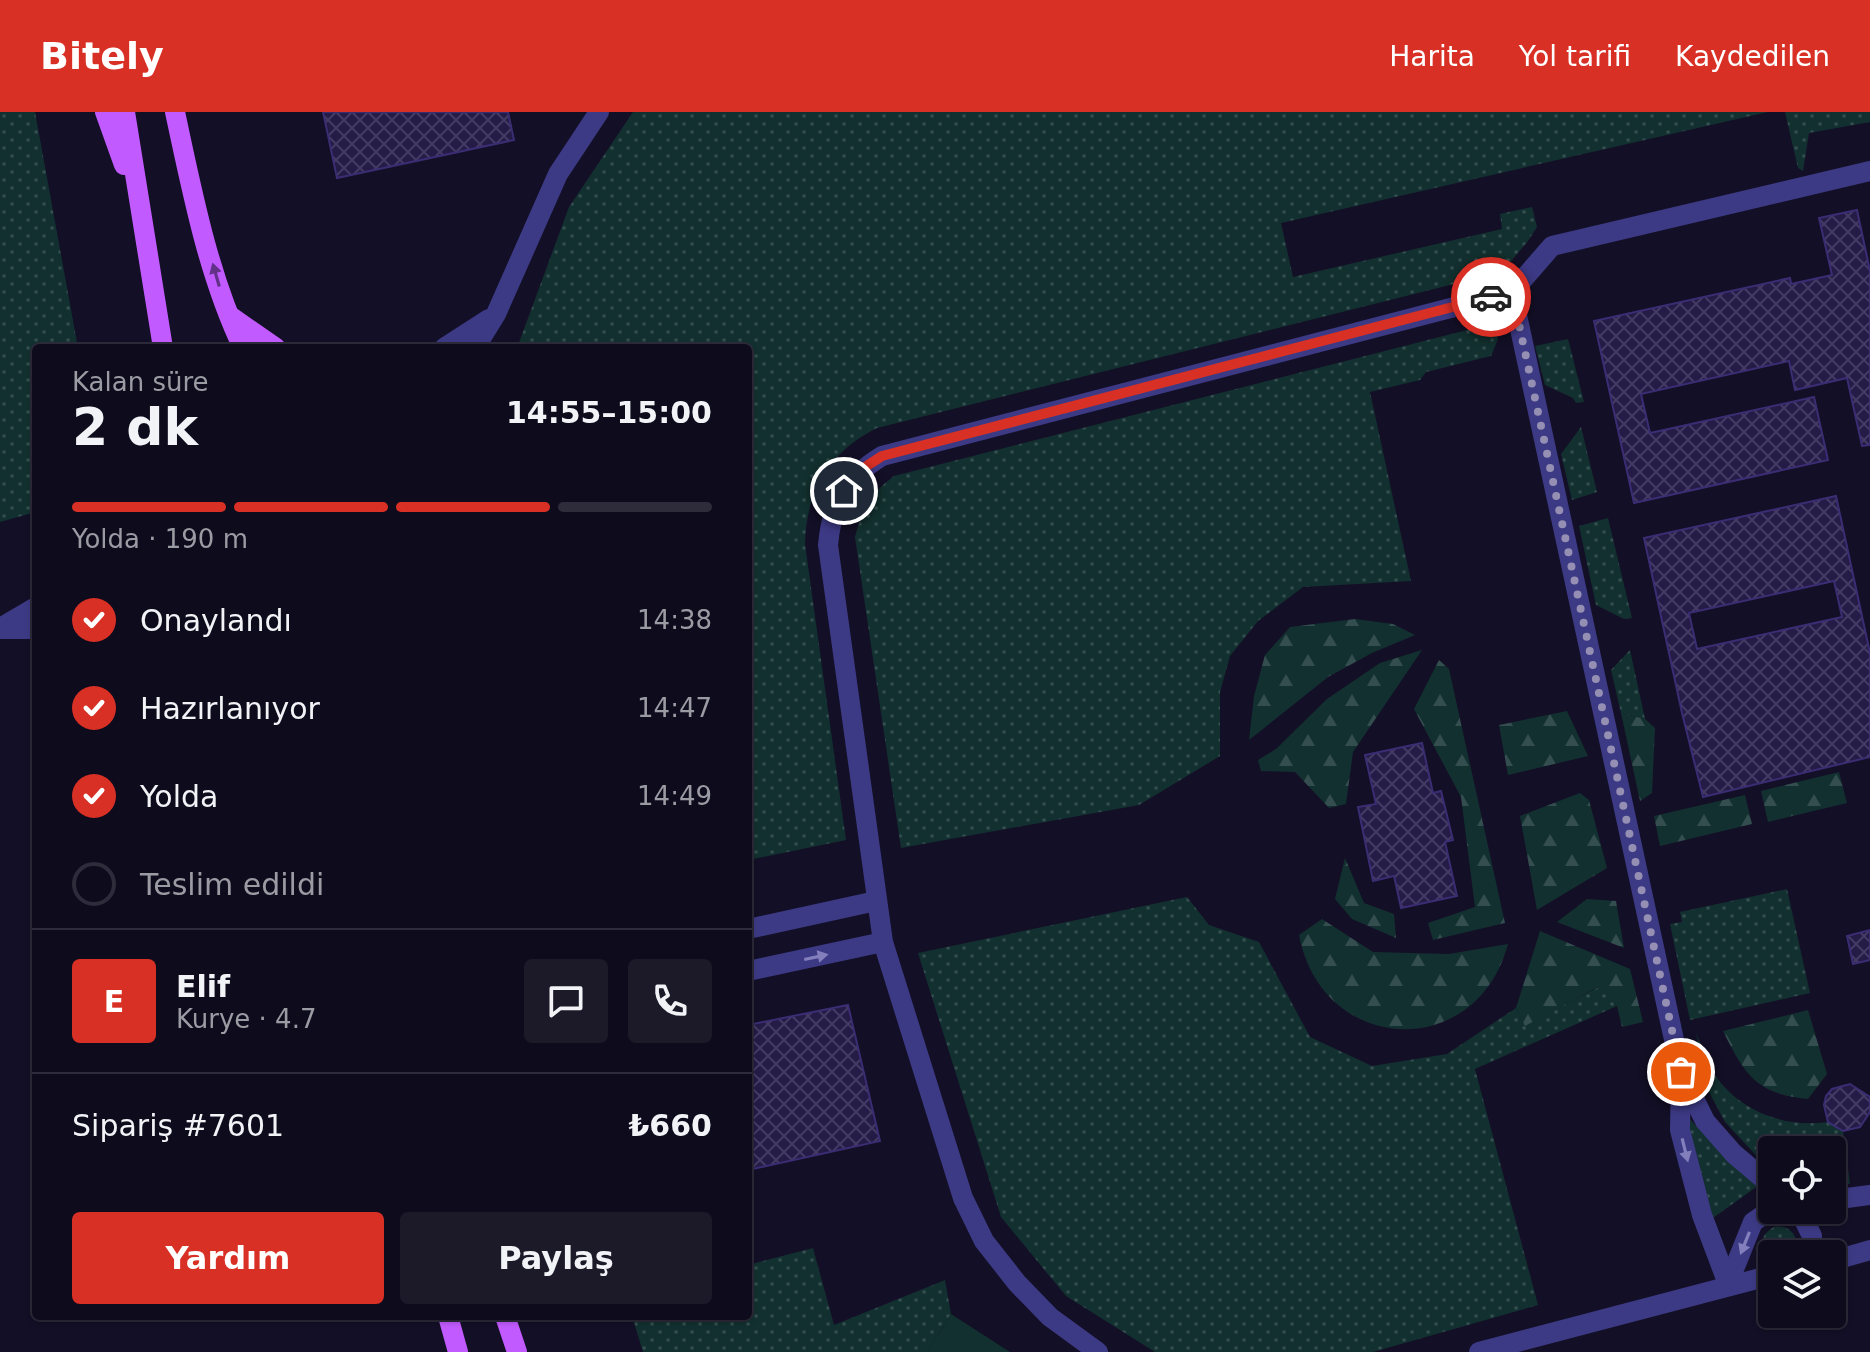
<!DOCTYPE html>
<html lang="tr">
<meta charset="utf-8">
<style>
body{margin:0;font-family:"DejaVu Sans",sans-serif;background:#1c1929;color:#f1f3f6;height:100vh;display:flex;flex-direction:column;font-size:30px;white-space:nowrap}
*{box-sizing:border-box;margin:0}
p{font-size:26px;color:#9b9ba3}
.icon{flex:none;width:44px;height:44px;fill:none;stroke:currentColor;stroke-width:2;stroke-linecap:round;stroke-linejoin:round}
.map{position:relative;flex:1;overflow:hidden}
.panel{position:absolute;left:32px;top:232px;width:720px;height:976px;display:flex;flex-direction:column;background:#0e0b1c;border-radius:8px;box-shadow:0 2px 6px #0004,0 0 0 2px #2e2b3b}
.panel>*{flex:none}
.fabs{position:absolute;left:1758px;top:1024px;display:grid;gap:16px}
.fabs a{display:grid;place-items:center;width:88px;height:88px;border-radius:8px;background:#0e0b1c;box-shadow:0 2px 6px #0004,0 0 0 2px #2e2b3b;font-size:40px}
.pin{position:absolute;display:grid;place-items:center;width:68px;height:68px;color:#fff;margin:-34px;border:4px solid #fff;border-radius:50%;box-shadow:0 2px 8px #0007}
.courier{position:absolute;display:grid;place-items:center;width:80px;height:80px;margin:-40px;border:6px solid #d93025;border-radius:50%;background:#fff;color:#222;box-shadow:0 2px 10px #0007}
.overview em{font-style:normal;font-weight:700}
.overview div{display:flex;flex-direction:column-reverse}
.overview{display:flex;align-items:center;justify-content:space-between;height:136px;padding:0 40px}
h1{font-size:52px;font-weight:700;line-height:60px}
.bar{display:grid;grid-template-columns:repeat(4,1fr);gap:12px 8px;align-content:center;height:96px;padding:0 40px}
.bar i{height:10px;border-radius:6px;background:#2e2b3b}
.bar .current{background:#d93025}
.bar p{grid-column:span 4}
.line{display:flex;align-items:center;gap:20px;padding:0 40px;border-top:2px solid #2e2b3b}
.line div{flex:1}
.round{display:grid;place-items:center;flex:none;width:84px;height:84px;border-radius:8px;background:#1c1929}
ol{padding:0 40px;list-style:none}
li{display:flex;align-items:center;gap:24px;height:88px}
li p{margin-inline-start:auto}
li .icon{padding:8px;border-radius:50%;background:#d93025;color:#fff;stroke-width:4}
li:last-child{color:#9b9ba3}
li i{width:44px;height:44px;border:4px solid #2e2b3b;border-radius:50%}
.action{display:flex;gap:16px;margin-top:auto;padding:16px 40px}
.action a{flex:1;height:92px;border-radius:8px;background:#d93025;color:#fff;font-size:32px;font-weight:700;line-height:92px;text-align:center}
.action a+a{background:#1c1929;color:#f1f3f6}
header{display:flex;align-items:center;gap:48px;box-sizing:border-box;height:112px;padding:0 40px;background:#d93025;color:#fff}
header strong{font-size:38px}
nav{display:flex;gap:44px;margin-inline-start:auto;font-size:28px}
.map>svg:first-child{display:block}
.green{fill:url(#green-dots)}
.forest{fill:url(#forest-firs)}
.pitch{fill:#12302f}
.building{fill:url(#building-cross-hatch);stroke:#3b2d73;stroke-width:2;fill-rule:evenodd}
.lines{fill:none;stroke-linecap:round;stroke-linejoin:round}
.minor{stroke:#3d3a85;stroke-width:20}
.major{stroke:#c25bff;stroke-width:20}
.oneway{fill:#623188}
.oneway2{fill:#837fbc}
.done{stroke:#948fb3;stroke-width:8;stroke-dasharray:0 14.4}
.route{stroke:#d93025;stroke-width:10}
</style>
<header>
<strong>Bitely</strong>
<nav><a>Harita</a><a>Yol tarifi</a><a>Kaydedilen</a></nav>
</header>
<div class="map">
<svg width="1870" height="1240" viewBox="0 0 1870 1240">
<defs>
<pattern id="green-dots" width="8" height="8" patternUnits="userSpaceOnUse" patternTransform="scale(2)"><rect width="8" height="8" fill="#12302f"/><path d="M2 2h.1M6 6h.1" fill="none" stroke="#344d4e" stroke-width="1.8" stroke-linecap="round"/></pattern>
<pattern id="forest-firs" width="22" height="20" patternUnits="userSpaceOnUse" patternTransform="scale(2)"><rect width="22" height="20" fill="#12302f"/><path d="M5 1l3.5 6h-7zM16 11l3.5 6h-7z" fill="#344d4e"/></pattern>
<pattern id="building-cross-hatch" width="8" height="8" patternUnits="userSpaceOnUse" patternTransform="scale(2)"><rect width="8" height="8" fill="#241b47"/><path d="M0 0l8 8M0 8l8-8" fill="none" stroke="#433b63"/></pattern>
</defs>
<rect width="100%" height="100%" fill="#130f26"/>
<!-- green -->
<g class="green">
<polygon points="0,0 35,0 78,236 36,236 36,400 0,410"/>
<path d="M633 0H1768L1281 111 1293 165 1502 117 1500 102 1532 95 1537 115 1528 129 1502 160 877 316C830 339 806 379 805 432L846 728 748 748V236H517L569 95Z"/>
<polygon points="1785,0 1870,0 1870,10 1809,21 1803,59 1798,56"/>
<path d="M1483 209 1495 214 1498 227 1491 244 1426 260 1420 268 1370 280 1411 469 1303 475 1258 509 1230 544 1220 580V644L1139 693 901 736 855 425C863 395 869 383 894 364L1471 217Z"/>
<polygon points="1568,227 1584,290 1576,291 1573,286 1545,273 1535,234"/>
<polygon points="1581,315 1597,380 1572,388 1561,342"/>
<polygon points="1608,406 1632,506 1624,507 1596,493 1579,414"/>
<polygon points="1630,538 1645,607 1621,601 1611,558"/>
<polygon points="1787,777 1810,881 1690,908 1670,812 1682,810 1680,800"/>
<polygon points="1187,785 1209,813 1259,830 1310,925 1372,954 1447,942 1516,896 1525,913 1599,875 1617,894 1475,957 1538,1193 1373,1240 1155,1240 1066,1184 1001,1105 918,841"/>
<path d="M1696 921C1702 935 1708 954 1717 966 1743 1001 1787 1016 1828 1010L1843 1019 1850 1072H1832V1038H1772V1057L1766 1054 1725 1010 1708 978Z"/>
<polygon points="1686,1003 1730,1050 1759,1073 1713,1106"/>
<path d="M1774 1115C1791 1112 1801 1126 1793 1142H1772V1147C1758 1138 1759 1123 1774 1115Z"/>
<polygon points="813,1136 834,1213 945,1168 951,1202 927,1240 643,1240 632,1204 748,1204 748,1153"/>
</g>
<!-- forest -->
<g class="forest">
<polygon points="1355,507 1393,512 1415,523 1372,541 1328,565 1249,628 1254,584 1265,543 1290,515"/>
<polygon points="1422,538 1353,640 1346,692 1329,696 1295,660 1261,659 1258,648 1276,637 1327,587 1380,551"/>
<polygon points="1439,548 1449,557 1505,811 1433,828 1428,811 1475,795 1461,685 1414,597"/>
<polygon points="1567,599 1588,644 1508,663 1499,613"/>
<polygon points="1621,601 1645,607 1655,616 1652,681 1640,689"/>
<polygon points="1839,660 1847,691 1768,710 1761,679"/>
<polygon points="1580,681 1589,688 1607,756 1537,798 1520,704"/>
<polygon points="1745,683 1752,712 1660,734 1654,704"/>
<polygon points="1345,746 1364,791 1394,802 1396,826 1352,807 1335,787"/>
<polygon points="1587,787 1616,789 1624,836 1557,810"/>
<path d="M1322 807 1373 840 1449 842 1508 832C1476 951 1322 943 1299 823Z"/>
<polygon points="1540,819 1630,857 1643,910 1622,915 1617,894 1598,875 1525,914 1516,896"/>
<path d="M1808 898 1827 962 1808 987C1756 982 1745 963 1723 919Z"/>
</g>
<!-- pitch -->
<polygon class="pitch" points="951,1202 1010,1240 927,1240"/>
<!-- building -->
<g class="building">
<polygon points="323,0 508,0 514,28 337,66"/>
<polygon points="1857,98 1870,159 1870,333 1862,334 1847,266 1795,278 1789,249 1641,282 1650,321 1814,285 1828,348 1634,391 1594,209 1790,166 1791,172 1832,163 1819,106"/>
<path d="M1836 384 1870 541V645L1703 685 1682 601 1644 426ZM1834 469 1842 505 1697 537 1689 501Z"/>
<polygon points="1422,631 1433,681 1441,679 1453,728 1445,730 1457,784 1401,796 1394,764 1373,769 1358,695 1376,692 1365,643"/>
<polygon points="1870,818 1870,848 1853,852 1847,824"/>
<polygon points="848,893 880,1029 748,1058 748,913"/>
<polygon points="1850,972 1870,985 1870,1000 1860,1015 1843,1019 1828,1010 1824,993 1826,984 1832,977"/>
</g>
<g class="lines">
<!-- minor -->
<g class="minor">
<polyline points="1512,180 1552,134 1870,59"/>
<polyline points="444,236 489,207"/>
<polyline points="475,236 496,202 558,62 599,0"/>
<polyline points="0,516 36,495"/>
<polyline points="0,517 36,517"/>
<polyline points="748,817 876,789"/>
<polyline points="748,859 883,830"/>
<polyline points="1681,964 1680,1018 1702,1103 1728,1172"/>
<polyline points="1832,1088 1870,1083"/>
<polyline points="1799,1098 1812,1124 1812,1142"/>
<polyline points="1832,1149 1870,1138"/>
<polyline points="1728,1172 1753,1110 1772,1097"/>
<path d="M1098 1240 1050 1205 1017 1171 984 1129 963 1086 883 830 828 433C832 390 845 367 882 344L1512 180 1681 960 1705 1009 1734 1042 1772 1074"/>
<polyline points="1479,1240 1772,1163"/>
</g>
<!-- major -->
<g class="major">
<polyline points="105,0 124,53"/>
<polyline points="125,0 163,236"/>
<path d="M175 0C192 79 208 163 243 236"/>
<polyline points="230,204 276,236"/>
<polyline points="448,1204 458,1240"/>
<polyline points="505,1204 517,1240"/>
</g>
</g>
<!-- one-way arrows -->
<defs><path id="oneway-solid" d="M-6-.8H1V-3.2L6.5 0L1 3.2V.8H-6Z" transform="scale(2)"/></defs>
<use class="oneway" href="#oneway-solid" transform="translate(216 163) rotate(-106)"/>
<g class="oneway2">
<use href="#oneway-solid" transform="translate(816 845) rotate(-12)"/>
<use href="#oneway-solid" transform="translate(1685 1038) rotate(76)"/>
<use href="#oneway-solid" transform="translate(1745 1131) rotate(112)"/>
</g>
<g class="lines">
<!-- done -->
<polyline class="done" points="1491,185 1512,180 1681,960"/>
<!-- route -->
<polyline class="route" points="844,379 859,359 882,344 1491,185"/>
</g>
</svg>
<div class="fabs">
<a><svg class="icon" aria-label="locate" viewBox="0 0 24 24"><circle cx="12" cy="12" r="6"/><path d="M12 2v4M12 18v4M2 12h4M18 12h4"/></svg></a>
<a><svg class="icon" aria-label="layers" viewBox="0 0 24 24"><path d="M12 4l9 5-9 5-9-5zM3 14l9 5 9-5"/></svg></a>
</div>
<div class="pin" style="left:1681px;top:960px;background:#ea580c"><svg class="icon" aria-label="bag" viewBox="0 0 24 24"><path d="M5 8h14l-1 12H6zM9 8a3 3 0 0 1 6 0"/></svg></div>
<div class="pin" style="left:844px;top:379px;background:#1f2937"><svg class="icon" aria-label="home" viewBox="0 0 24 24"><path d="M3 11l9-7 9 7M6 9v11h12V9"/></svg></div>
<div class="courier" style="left:1491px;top:185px"><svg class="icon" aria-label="car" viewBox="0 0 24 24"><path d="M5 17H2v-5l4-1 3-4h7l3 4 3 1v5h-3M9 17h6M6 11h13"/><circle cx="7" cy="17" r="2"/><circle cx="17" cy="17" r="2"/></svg></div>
<section class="panel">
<div class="overview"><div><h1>2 dk</h1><p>Kalan süre</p></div><em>14:55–15:00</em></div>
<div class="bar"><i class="current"></i><i class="current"></i><i class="current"></i><i></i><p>Yolda · 190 m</p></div>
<ol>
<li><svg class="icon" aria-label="check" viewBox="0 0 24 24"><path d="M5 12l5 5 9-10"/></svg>Onaylandı<p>14:38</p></li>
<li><svg class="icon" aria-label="check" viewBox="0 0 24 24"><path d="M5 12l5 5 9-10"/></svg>Hazırlanıyor<p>14:47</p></li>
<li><svg class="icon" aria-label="check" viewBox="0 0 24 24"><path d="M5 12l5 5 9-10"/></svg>Yolda<p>14:49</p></li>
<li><i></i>Teslim edildi</li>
</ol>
<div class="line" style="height:144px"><b class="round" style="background:#d93025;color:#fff">E</b><div><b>Elif</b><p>Kurye · 4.7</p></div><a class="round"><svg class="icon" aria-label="chat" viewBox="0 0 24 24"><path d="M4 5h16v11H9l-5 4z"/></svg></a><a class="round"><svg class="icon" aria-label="phone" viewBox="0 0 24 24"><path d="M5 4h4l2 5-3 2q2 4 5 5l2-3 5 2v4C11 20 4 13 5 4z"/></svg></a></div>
<div class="line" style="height:104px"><div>Sipariş #7601</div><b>₺660</b></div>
<div class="action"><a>Yardım</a><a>Paylaş</a></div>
</section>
</div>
